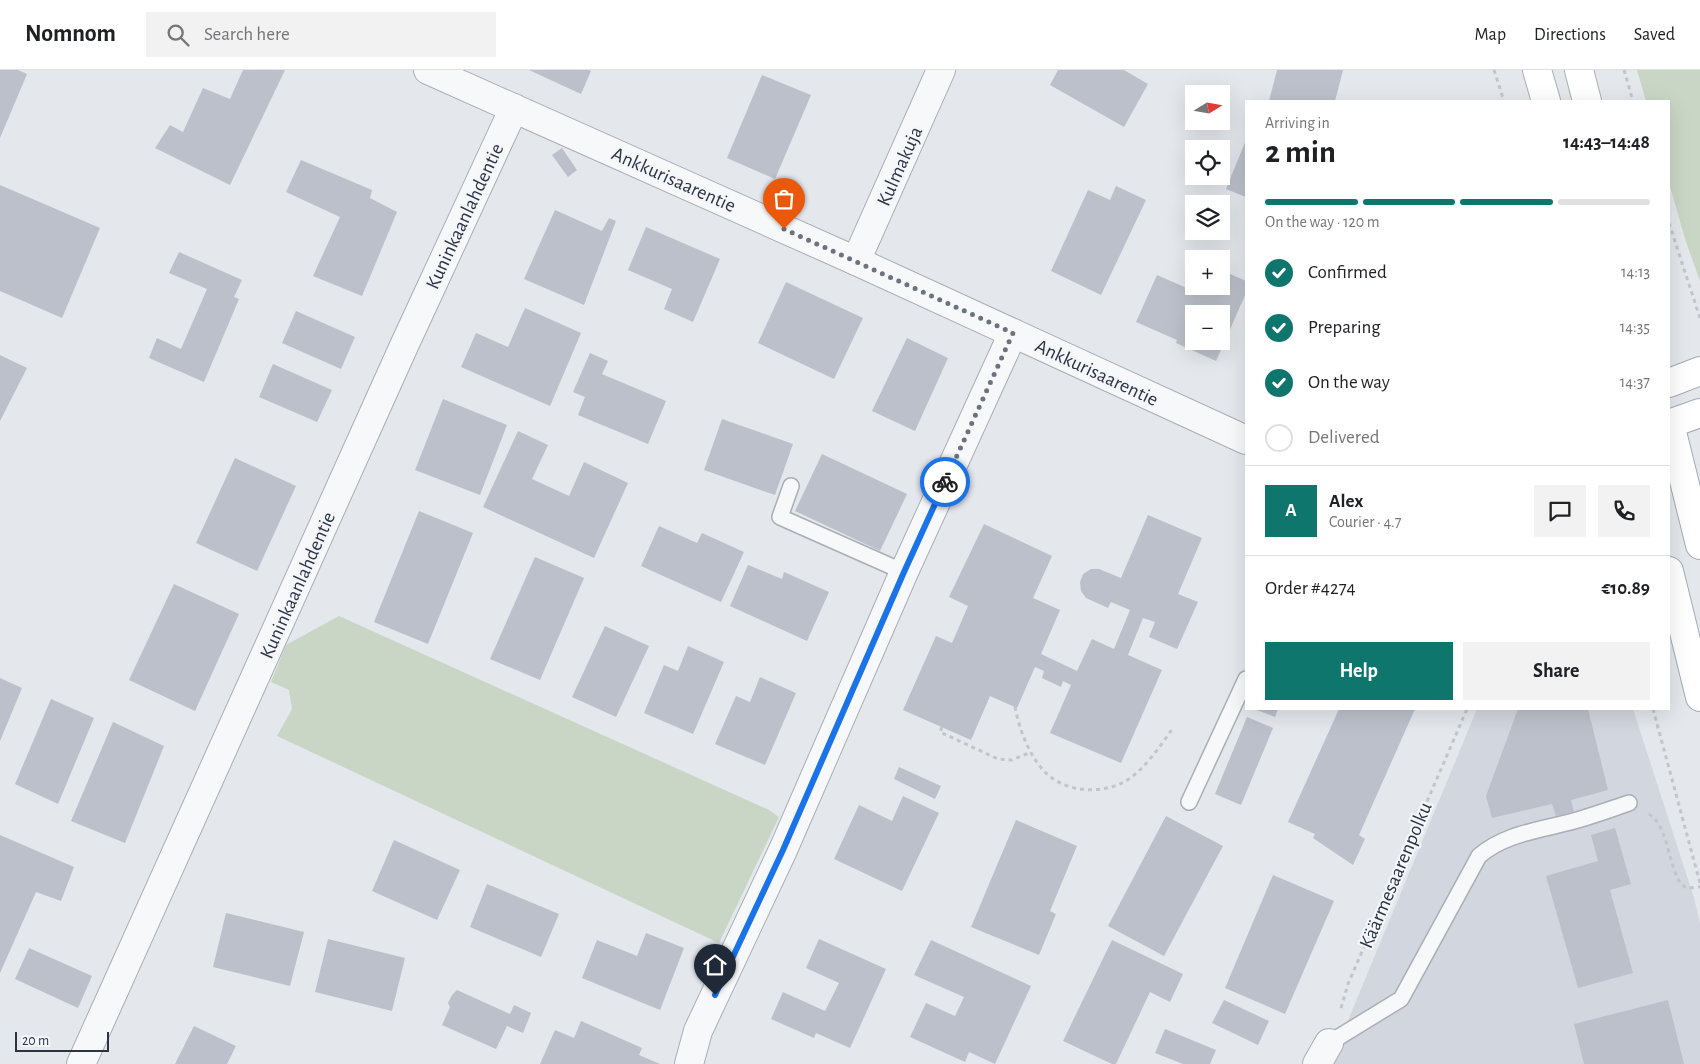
<!DOCTYPE html>
<meta charset="utf-8">
<style>
body{margin:0;font-family:"Alegreya Sans",sans-serif;background:#f2f2f2;color:#202124;height:100vh;display:flex;flex-direction:column;font-size:19px;white-space:nowrap}
*{box-sizing:border-box;margin:0}
p{font-size:16px;color:#757577}
.icon{flex:none;width:28px;height:28px;fill:none;stroke:currentColor;stroke-width:2;stroke-linecap:round;stroke-linejoin:round}
.map{position:relative;flex:1;overflow:hidden}
.details{position:absolute;left:1245px;top:30px;width:425px;height:610px;display:flex;flex-direction:column;background:#fff;border-radius:0px;box-shadow:0 5px 20px #0002}
.details>*{flex:none}
.needle{width:32px;rotate:79deg}
.fabs{position:absolute;left:1185px;top:15px;display:grid;gap:10px}
.fabs a{display:grid;place-items:center;width:45px;height:45px;border-radius:0px;background:#fff;box-shadow:0 5px 20px #0002;font-size:25px}
.scale{position:absolute;left:15px;bottom:12px;width:94px;box-sizing:border-box;padding-left:5px;border:2px solid #2b3445;border-top:0;font-size:14px;line-height:18px;white-space:nowrap;color:#2b3445;-webkit-text-stroke:4px #f4f6f9;paint-order:stroke}
.pin{position:absolute;display:grid;place-items:center;width:42px;height:42px;color:#fff;margin:-51px -21px;border-radius:50% 50% 50% 0;rotate:-45deg;box-shadow:0 0 5px #0007}
.pin .icon{rotate:45deg}
.courier{position:absolute;display:grid;place-items:center;width:50px;height:50px;margin:-25px;border:4px solid #1a73e8;border-radius:50%;background:#fff;color:#222;box-shadow:0 1px 6px #0007}
.head em{font-style:normal;font-weight:700}
.head div{display:flex;flex-direction:column-reverse}
.head{display:flex;align-items:center;justify-content:space-between;height:85px;padding:0 20px}
h1{font-size:32px;font-weight:700;line-height:38px}
.bar{display:grid;grid-template-columns:repeat(4,1fr);gap:8px 5px;align-content:center;height:60px;padding:0 20px}
.bar i{height:6px;border-radius:4px;background:#e0e0e0}
.bar .on{background:#0f766e}
.bar p{grid-column:span 4}
.line{display:flex;align-items:center;gap:12px;padding:0 20px;border-top:1px solid #e0e0e0}
.line div{flex:1}
.round{display:grid;place-items:center;flex:none;width:52px;height:52px;border-radius:0px;background:#f2f2f2}
ol{padding:0 20px;list-style:none}
li{display:flex;align-items:center;gap:15px;height:55px}
li p{margin-inline-start:auto}
li .icon{padding:5px;border-radius:50%;background:#0f766e;color:#fff;stroke-width:4}
li:last-child{color:#757577}
li i{width:28px;height:28px;border:2px solid #e0e0e0;border-radius:50%}
.button{display:flex;gap:10px;margin-top:auto;padding:10px 20px}
.button a{flex:1;height:58px;border-radius:0px;background:#0f766e;color:#fff;font-size:20px;font-weight:700;line-height:58px;text-align:center}
.button a+a{background:#f2f2f2;color:#202124}
header{display:flex;align-items:center;gap:30px;box-sizing:border-box;height:70px;padding:0 25px;background:#fff;border-bottom:1px solid #e0e0e0}
header strong{font-size:24px}
nav{display:flex;gap:28px;margin-inline-start:auto;font-size:18px}
.search{width:350px;height:45px;background:#f2f2f2;display:flex;align-items:center;gap:12px;box-sizing:border-box;padding:0 18px;border-radius:0px;color:#757577;font-size:19px}
.map>svg:first-child{display:block}
.built{fill:#d2d6de}
.green{fill:#c9d6c5}
.building{fill:#bbc0ca;fill-rule:evenodd}
.lines{fill:none;stroke-linecap:round;stroke-linejoin:round}
.lane-casing{stroke:#a9aeb7;stroke-width:18}
.street-casing{stroke:#a9aeb7;stroke-width:30}
.secondary-casing{stroke:#a9aeb7;stroke-width:30}
.primary-casing{stroke:#a3abb8;stroke-width:30}
.path{stroke:#c2c5cb;stroke-width:3;stroke-dasharray:4 4;stroke-linecap:butt}
.lane{stroke:#f7f8fa;stroke-width:15}
.street{stroke:#f7f8fa;stroke-width:28}
.secondary{stroke:#fff;stroke-width:28}
.primary{stroke:#fff;stroke-width:28}
.done{stroke:#6c737f;stroke-width:5;stroke-dasharray:0 9}
.route{stroke:#1a73e8;stroke-width:6}
.labels{text-anchor:middle;stroke-width:4.5;stroke-linejoin:round;paint-order:stroke}
.street-label{font-size:20px;fill:#2b3445;stroke:#f4f6f9}
</style>
<header>
<strong>Nomnom</strong>
<div class="search"><svg class="icon" aria-label="search" viewBox="0 0 24 24"><circle cx="10" cy="10" r="6"/><path d="M15 15l6 6"/></svg>Search here</div>
<nav><a>Map</a><a>Directions</a><a>Saved</a></nav>
</header>
<div class="map">
<svg width="1700" height="994" viewBox="0 0 1700 994">
<rect width="100%" height="100%" fill="#e4e7ec"/>
<!-- built -->
<polygon class="built" points="1477,639 1633,639 1694,828 1700,853 1700,994 1330,994"/>
<!-- green -->
<g class="green">
<polygon points="1637,0 1700,0 1700,211 1686,172 1669,113 1669,31 1646,31"/>
<polygon points="339,546 769,740 779,747 719,873 277,666 292,639 289,620 271,612 286,575"/>
</g>
<!-- building -->
<g class="building">
<polygon points="0,0 18,0 27,4 0,68"/>
<polygon points="243,0 285,0 230,115 155,78 170,55 183,62 203,18 230,29"/>
<polygon points="529,0 589,0 591,1 581,24"/>
<polygon points="1058,0 1124,0 1148,14 1124,57 1050,15"/>
<polygon points="1277,0 1343,0 1335,31 1269,31"/>
<polygon points="762,5 811,25 775,109 727,88"/>
<polygon points="1246,70 1246,127 1226,119"/>
<polygon points="562,78 577,100 568,107 552,85"/>
<polygon points="301,90 372,120 370,128 397,142 362,226 313,206 340,147 286,122"/>
<polygon points="0,115 100,158 62,248 0,221"/>
<polygon points="1116,116 1146,130 1101,225 1051,201 1088,120 1110,130"/>
<polygon points="555,140 602,161 609,148 616,151 584,235 524,209"/>
<polygon points="646,157 720,189 693,252 664,239 672,219 628,200"/>
<polygon points="179,182 242,210 234,227 239,229 204,312 149,288 157,268 181,279 207,219 169,203"/>
<path d="M1221 200 1246 211V223L1216 291 1176 273 1177 270 1136 252 1157 205 1198 223 1201 216H1221ZM1194 244H1221V271H1194Z"/>
<polygon points="786,212 863,248 834,309 758,273"/>
<polygon points="525,238 581,263 550,336 461,297 476,263 508,277"/>
<polygon points="296,241 355,267 341,299 282,273"/>
<polygon points="907,268 948,288 915,361 872,341"/>
<polygon points="590,283 608,291 602,304 666,331 648,374 578,345 585,327 573,322"/>
<polygon points="0,285 27,298 0,351"/>
<polygon points="273,294 332,320 317,352 259,327"/>
<polygon points="443,329 507,355 480,425 415,400"/>
<polygon points="722,349 793,374 775,425 704,400"/>
<polygon points="518,361 548,375 532,409 569,426 584,392 628,413 594,488 483,437"/>
<polygon points="822,384 907,424 880,481 795,441"/>
<polygon points="235,388 296,416 257,501 196,473"/>
<polygon points="419,441 473,463 428,574 374,552"/>
<polygon points="1148,445 1202,468 1178,524 1198,532 1177,579 1149,567 1155,552 1143,548 1128,585 1162,600 1121,693 1050,663 1071,615 1063,611 1061,617 1042,608 1044,601 1035,597 1017,638 990,626 971,670 903,640 936,566 952,573 968,536 949,527 984,454 1052,486 1033,528 1060,540 1041,584 1077,601 1092,569 1114,579 1130,540 1111,532 1108,538 1086,528 1081,521 1080,512 1083,504 1091,499 1099,499 1121,508"/>
<polygon points="659,456 697,473 702,463 744,482 721,532 641,496"/>
<polygon points="535,487 584,508 540,610 490,589"/>
<polygon points="748,495 782,509 784,502 829,522 807,571 730,536"/>
<polygon points="174,514 239,544 195,641 129,610"/>
<polygon points="605,556 649,576 616,647 572,627"/>
<polygon points="688,576 724,592 693,664 644,643 664,595 678,601"/>
<polygon points="760,607 796,623 765,695 715,674 736,626 750,632"/>
<polygon points="0,608 22,618 0,671"/>
<polygon points="51,629 94,648 58,734 15,714"/>
<polygon points="1254,639 1278,639 1275,647"/>
<polygon points="1339,639 1415,639 1359,765 1365,769 1353,795 1313,768 1315,764 1288,752"/>
<polygon points="1518,639 1588,639 1608,720 1571,730 1574,742 1556,746 1552,734 1492,748 1486,726"/>
<polygon points="1247,647 1273,658 1241,735 1215,724"/>
<polygon points="113,652 164,676 125,773 71,751"/>
<polygon points="899,697 941,716 935,729 894,709"/>
<polygon points="903,726 939,743 902,821 834,789 859,735 892,751"/>
<polygon points="1166,746 1223,776 1164,886 1108,856"/>
<polygon points="1016,750 1077,776 1050,841 1056,844 1039,885 971,857"/>
<polygon points="1615,758 1631,814 1610,820 1633,903 1578,918 1546,806 1598,791 1591,765"/>
<polygon points="0,765 74,797 61,831 36,822 0,903"/>
<polygon points="394,770 460,800 437,850 372,821"/>
<polygon points="1273,805 1334,831 1285,944 1225,918"/>
<polygon points="487,814 559,844 541,887 470,857"/>
<polygon points="226,843 304,862 290,916 213,897"/>
<polygon points="646,863 684,878 660,940 582,908 597,870 637,886"/>
<polygon points="328,869 405,888 392,941 315,922"/>
<polygon points="819,869 886,899 850,978 816,963 814,968 771,949 783,922 825,941 839,913 806,898"/>
<polygon points="931,870 1031,916 995,994 969,982 965,992 910,967 926,933 955,946 964,927 914,905"/>
<polygon points="1112,870 1183,904 1170,932 1150,922 1116,994 1112,994 1063,971"/>
<polygon points="29,878 92,906 78,938 15,909"/>
<polygon points="457,920 510,944 514,935 531,943 523,963 507,956 496,979 442,955 450,937 448,933 452,925"/>
<polygon points="1224,930 1269,951 1258,975 1212,953"/>
<polygon points="1668,930 1684,994 1584,994 1574,954"/>
<polygon points="581,951 642,978 639,985 660,994 540,994 555,960 574,968"/>
<polygon points="194,956 236,976 227,994 175,994"/>
<polygon points="1165,959 1216,980 1210,994 1183,994 1155,983"/>
</g>
<g class="lines">
<!-- lane casing -->
<g class="lane-casing">
<g id="lane">
<polyline points="791,416 780,447 904,502"/>
<polyline points="1189,732 1246,609"/>
<path d="M1329 973 1401 929 1479 786C1503 765 1535 761 1566 753 1587 748 1608 740 1629 733"/>
</g>
</g>
<!-- street casing -->
<g class="street-casing">
<g id="street">
<polyline points="428,0 856,191 1246,370"/>
<polyline points="856,191 941,0"/>
<polyline points="81,994 403,278 514,38"/>
<polyline points="689,994 698,961 783,780 904,502 1013,263"/>
<polyline points="1317,994 1329,973"/>
</g>
</g>
<!-- secondary casing -->
<g class="secondary-casing">
<g id="secondary">
<polyline points="1537,0 1546,31"/>
<polyline points="1579,0 1587,31"/>
</g>
</g>
<!-- primary casing -->
<g class="primary-casing">
<g id="primary">
<polyline points="1669,313 1700,301"/>
<polyline points="1669,354 1700,343"/>
<polyline points="1670,354 1700,475"/>
<polyline points="1669,501 1700,627"/>
</g>
</g>
<!-- path -->
<g class="path">
<polyline points="1494,0 1504,31"/>
<polyline points="1624,0 1633,31"/>
<polyline points="1669,153 1700,248"/>
<path d="M1015 637C1019 658 1028 683 1043 700 1063 722 1098 725 1124 712 1144 701 1160 676 1173 658"/>
<polyline points="1653,639 1700,813"/>
<polyline points="942,657 940,662 998,689 1012,690 1031,682"/>
<path d="M1649 744C1672 758 1668 813 1688 818 1691 818 1697 817 1700 817"/>
<polyline points="1341,938 1348,914 1467,639"/>
</g>
<!-- lane -->
<use href="#lane" class="lane"/>
<!-- street -->
<use href="#street" class="street"/>
<!-- secondary -->
<use href="#secondary" class="secondary"/>
<!-- primary -->
<use href="#primary" class="primary"/>
</g>
<g class="lines">
<!-- done -->
<polyline class="done" points="784,159 1013,263 945,412"/>
<!-- route -->
<polyline class="route" points="715,925 783,780 904,502 945,412"/>
</g>
<g class="labels">
<!-- street labels -->
<g class="street-label">
<text transform="translate(899 96) rotate(-66)" y="7">Kulmakuja</text>
<text transform="translate(674 109) rotate(24)" y="7">Ankkurisaarentie</text>
<text transform="translate(464 146) rotate(-65)" y="7">Kuninkaanlahdentie</text>
<text transform="translate(1097 302) rotate(25)" y="7">Ankkurisaarentie</text>
<text transform="translate(297 515) rotate(-66)" y="7">Kuninkaanlahdentie</text>
<text transform="translate(1395 805) rotate(-67)" y="7">Käärmesaarenpolku</text>
</g>
</g>
</svg>
<div class="fabs">
<a><svg class="needle" viewBox="-14 -14 28 28"><path d="M0-13l5 13h-10z" fill="#e53935"/><path d="M0 13l5-13h-10z" fill="#757577"/></svg></a>
<a><svg class="icon" aria-label="locate" viewBox="0 0 24 24"><circle cx="12" cy="12" r="6"/><path d="M12 2v4M12 18v4M2 12h4M18 12h4"/></svg></a>
<a><svg class="icon" aria-label="layers" viewBox="0 0 24 24"><path d="M12 4l9 5-9 5-9-5zM3 14l9 5 9-5"/></svg></a>
<a>+</a>
<a>−</a>
</div>
<div class="scale">20 m</div>
<div class="pin" style="left:784px;top:159px;background:#ea580c"><svg class="icon" aria-label="bag" viewBox="0 0 24 24"><path d="M5 8h14l-1 12H6zM9 8a3 3 0 0 1 6 0"/></svg></div>
<div class="pin" style="left:715px;top:925px;background:#1f2937"><svg class="icon" aria-label="home" viewBox="0 0 24 24"><path d="M3 11l9-7 9 7M6 9v11h12V9"/></svg></div>
<div class="courier" style="left:945px;top:412px"><svg class="icon" aria-label="bike" viewBox="0 0 24 24"><circle cx="6" cy="16" r="4"/><circle cx="18" cy="16" r="4"/><path d="M6 16l4-8h5l3 8M10 8l3 8H6M13 5h3"/></svg></div>
<section class="details">
<div class="head"><div><h1>2 min</h1><p>Arriving in</p></div><em>14:43–14:48</em></div>
<div class="bar"><i class="on"></i><i class="on"></i><i class="on"></i><i></i><p>On the way · 120 m</p></div>
<ol>
<li><svg class="icon" aria-label="check" viewBox="0 0 24 24"><path d="M5 12l5 5 9-10"/></svg>Confirmed<p>14:13</p></li>
<li><svg class="icon" aria-label="check" viewBox="0 0 24 24"><path d="M5 12l5 5 9-10"/></svg>Preparing<p>14:35</p></li>
<li><svg class="icon" aria-label="check" viewBox="0 0 24 24"><path d="M5 12l5 5 9-10"/></svg>On the way<p>14:37</p></li>
<li><i></i>Delivered</li>
</ol>
<div class="line" style="height:90px"><b class="round" style="background:#0f766e;color:#fff">A</b><div><b>Alex</b><p>Courier · 4.7</p></div><a class="round"><svg class="icon" aria-label="chat" viewBox="0 0 24 24"><path d="M4 5h16v11H9l-5 4z"/></svg></a><a class="round"><svg class="icon" aria-label="phone" viewBox="0 0 24 24"><path d="M5 4h4l2 5-3 2q2 4 5 5l2-3 5 2v4C11 20 4 13 5 4z"/></svg></a></div>
<div class="line" style="height:65px"><div>Order #4274</div><b>€10.89</b></div>
<div class="button"><a>Help</a><a>Share</a></div>
</section>
</div>
